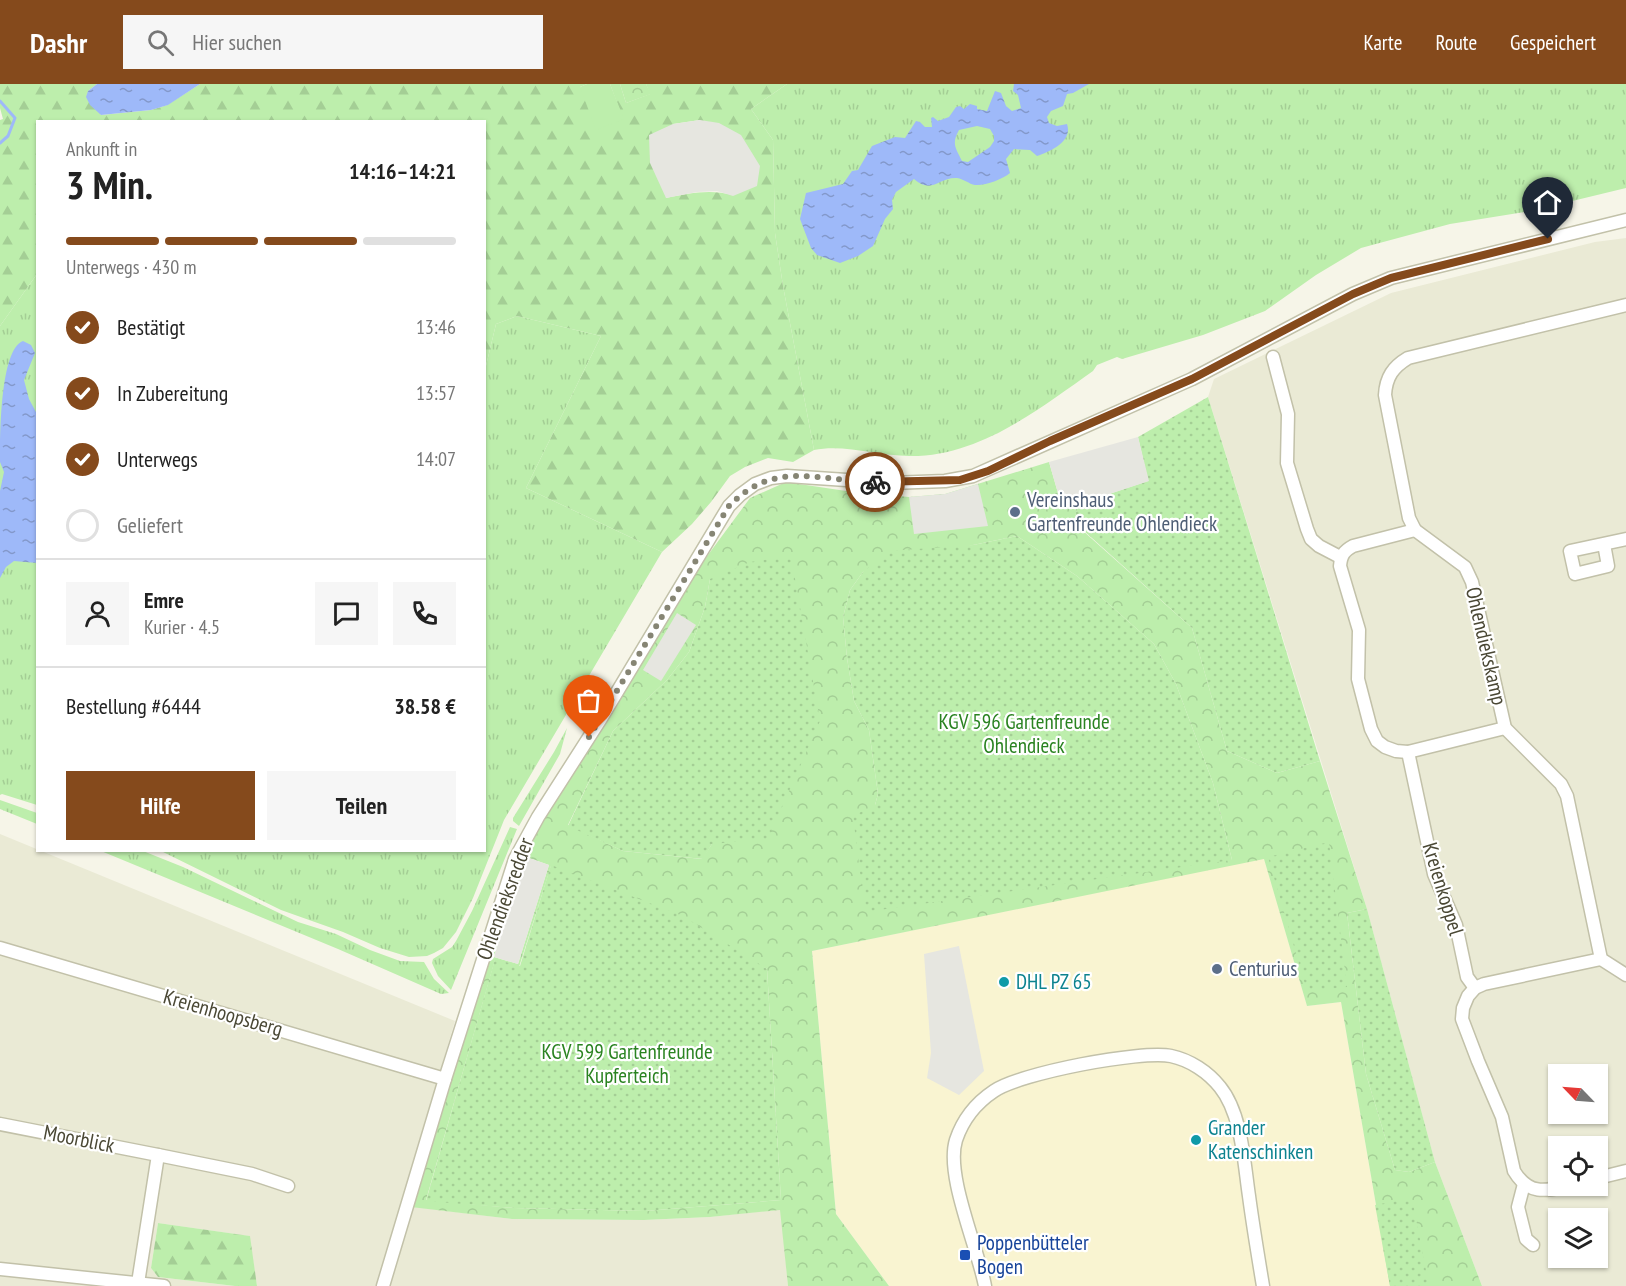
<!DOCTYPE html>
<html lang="de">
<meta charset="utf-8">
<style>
body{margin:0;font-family:"PT Sans Narrow",sans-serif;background:#f6f6f6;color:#222;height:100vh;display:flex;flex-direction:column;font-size:22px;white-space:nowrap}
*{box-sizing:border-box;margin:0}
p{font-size:20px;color:#767676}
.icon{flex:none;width:33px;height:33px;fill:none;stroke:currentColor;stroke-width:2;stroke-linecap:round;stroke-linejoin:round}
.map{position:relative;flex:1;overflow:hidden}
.sheet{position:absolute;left:36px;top:36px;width:450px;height:732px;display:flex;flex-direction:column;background:#fff;border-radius:0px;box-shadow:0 2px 4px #0004}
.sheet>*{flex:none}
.needle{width:39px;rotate:295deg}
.tools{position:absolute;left:1548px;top:980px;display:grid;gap:12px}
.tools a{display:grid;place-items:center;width:60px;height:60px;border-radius:0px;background:#fff;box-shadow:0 2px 4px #0004;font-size:30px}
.pin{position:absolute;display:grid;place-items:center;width:51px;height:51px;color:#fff;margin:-62px -26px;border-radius:50% 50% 50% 0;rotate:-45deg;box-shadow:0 0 6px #0007}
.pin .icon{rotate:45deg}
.courier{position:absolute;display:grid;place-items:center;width:60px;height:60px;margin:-30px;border:4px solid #854a1c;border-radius:50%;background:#fff;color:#222;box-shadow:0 2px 8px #0007}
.headline em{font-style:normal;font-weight:800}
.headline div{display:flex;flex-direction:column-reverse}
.headline{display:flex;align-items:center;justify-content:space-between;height:102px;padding:0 30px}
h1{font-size:39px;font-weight:800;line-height:45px}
.bar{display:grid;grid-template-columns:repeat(4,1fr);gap:9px 6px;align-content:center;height:72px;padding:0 30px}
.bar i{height:8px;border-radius:4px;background:#e0e0e0}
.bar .current{background:#854a1c}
.bar p{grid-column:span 4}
.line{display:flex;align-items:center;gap:15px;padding:0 30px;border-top:2px solid #e0e0e0}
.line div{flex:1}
.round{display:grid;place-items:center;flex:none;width:63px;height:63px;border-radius:0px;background:#f6f6f6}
ol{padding:0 30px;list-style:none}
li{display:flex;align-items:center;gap:18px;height:66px}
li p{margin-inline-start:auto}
li .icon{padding:6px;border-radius:50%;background:#854a1c;color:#fff;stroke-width:4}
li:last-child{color:#767676}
li i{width:33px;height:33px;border:3px solid #e0e0e0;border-radius:50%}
.primary-button{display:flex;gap:12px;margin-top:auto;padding:12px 30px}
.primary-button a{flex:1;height:69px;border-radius:0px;background:#854a1c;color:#fff;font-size:24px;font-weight:800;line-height:69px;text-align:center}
.primary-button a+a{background:#f6f6f6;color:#222}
header{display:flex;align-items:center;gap:36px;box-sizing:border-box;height:84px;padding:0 30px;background:#854a1c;color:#fff}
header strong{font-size:28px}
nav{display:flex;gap:33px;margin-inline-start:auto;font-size:21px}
.search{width:420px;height:54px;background:#f6f6f6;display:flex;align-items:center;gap:15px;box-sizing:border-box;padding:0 21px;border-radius:0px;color:#767676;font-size:22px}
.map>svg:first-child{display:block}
.residential{fill:#eaead5;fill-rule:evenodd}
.commercial{fill:#f9f4d1}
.grass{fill:url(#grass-tufts)}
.forest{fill:url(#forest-firs);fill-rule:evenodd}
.park{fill:url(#park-crowns);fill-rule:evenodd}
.garden{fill:url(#garden-dots)}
.pitch{fill:#bdeeac}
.parking{fill:#e6e6e0}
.water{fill:url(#water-ripples);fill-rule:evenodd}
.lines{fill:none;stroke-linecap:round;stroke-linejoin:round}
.stream{stroke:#9eb9f9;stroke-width:3}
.street-casing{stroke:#c2c1a9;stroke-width:15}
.street{stroke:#fff;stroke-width:12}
.done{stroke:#868574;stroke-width:6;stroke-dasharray:0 10.8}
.route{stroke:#854a1c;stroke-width:8}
.service-dot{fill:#5c6f8a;stroke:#fff;stroke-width:2}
.culture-dot{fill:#0f9aa8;stroke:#fff;stroke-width:2}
.transit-dot{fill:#1a4fb4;stroke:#fff;stroke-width:2}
.labels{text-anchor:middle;stroke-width:4.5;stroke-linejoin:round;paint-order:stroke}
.service-label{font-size:21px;fill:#4e5e75;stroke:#fff;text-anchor:start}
.street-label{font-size:21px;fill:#4a4835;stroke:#fff}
.park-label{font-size:21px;fill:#2a8321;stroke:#fff}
.culture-label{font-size:21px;fill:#0d838f;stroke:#fff;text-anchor:start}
.transit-label{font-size:21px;fill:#164399;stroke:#fff;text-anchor:start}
</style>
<header>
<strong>Dashr</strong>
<div class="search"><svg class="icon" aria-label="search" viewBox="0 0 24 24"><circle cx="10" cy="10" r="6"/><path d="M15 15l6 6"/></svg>Hier suchen</div>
<nav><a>Karte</a><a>Route</a><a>Gespeichert</a></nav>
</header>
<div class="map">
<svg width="1626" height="1202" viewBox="0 0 1626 1202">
<defs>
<pattern id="grass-tufts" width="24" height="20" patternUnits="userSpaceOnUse" patternTransform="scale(1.5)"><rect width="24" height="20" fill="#bdeeac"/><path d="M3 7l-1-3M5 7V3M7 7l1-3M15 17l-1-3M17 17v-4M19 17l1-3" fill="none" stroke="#a4ce95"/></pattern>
<pattern id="forest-firs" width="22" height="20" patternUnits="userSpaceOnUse" patternTransform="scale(1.5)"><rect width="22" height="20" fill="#bdeeac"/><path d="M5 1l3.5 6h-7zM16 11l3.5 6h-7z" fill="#a4ce95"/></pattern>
<pattern id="park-crowns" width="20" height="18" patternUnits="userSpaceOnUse" patternTransform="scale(1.5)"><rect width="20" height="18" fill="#bdeeac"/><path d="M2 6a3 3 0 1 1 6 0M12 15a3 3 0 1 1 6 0" fill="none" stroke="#a4ce95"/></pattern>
<pattern id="garden-dots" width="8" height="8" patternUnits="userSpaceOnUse" patternTransform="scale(1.5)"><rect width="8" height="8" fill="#bdeeac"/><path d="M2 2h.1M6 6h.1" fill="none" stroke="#a4ce95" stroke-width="1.8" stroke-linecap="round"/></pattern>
<pattern id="water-ripples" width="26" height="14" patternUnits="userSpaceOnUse" patternTransform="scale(1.5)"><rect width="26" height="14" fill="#9eb9f9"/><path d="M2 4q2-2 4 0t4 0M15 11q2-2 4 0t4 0" fill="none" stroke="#8398ca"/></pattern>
</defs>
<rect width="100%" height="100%" fill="#f6f5e8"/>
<!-- residential -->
<g class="residential">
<path d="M1626 154V1202H1482L1435 1078 1367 825 1208 313 1214 295 1391 209 1595 158ZM1558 990H1598V1029H1558ZM1558 1062H1598V1101H1558ZM1558 1134H1598V1173H1558Z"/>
<polygon points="0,750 455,937 400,1121 512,1135 644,1136 710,1133 781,1125 788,1202 257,1202 249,1152 158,1139 151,1184 158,1193 235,1202 0,1202"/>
</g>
<!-- commercial -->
<polygon class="commercial" points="1264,774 1307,922 1341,918 1390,1202 889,1202 836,1130 812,867"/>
<!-- grass -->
<g class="grass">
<path d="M787 0H1626V104L1531 127 1450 140 1361 164 1316 191 1265 227 1203 251 1122 275 1117 273 1097 281 1093 287C1039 325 979 373 909 372 878 372 845 360 814 366L783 202 775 149 773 56 751 25Z"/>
<polygon points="37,190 37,721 2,710 0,711 0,242"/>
<polygon points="517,232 601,252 526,404 662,468 504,736 473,814 456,848 443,864 434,869 427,872 409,873 380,864 343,848 281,826 161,767 484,766 485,286 496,240"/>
<polygon points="567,644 560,670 519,742 513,737 513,734 554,668"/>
<polygon points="0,716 37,729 37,740 0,725"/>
<polygon points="510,743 517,745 451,906 438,892 432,879 433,875 452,863 456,857 472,827"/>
<polygon points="101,767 143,767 183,783 298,838 336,850 370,866 400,877 424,878 434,895 449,909 441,910 338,865"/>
</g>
<!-- forest -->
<g class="forest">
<path d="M0 0H97L88 7 101 31 151 26 167 21 200 0H587L580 3 623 35 610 0H620L626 19 650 10 646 0H787L751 25 773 56 775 149 783 202 814 366 793 378 768 374 745 383 730 392 711 418 692 440 662 468 526 404 601 252 517 232 496 240 485 286 484 38H38L37 190 0 242V36L3 35 0 24ZM700 36 733 111C710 105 690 109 666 114L673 40Z"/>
<polygon points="158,1139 250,1152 257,1202 235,1202 158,1193 151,1184"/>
</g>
<!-- park -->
<g class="park">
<polygon points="620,0 646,0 651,10 626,19"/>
<path d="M1049 378 1062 423 1079 420 1073 438 1192 544 1227 667 1277 689 1320 677 1367 825 1347 829 1366 990 1395 1086 1409 1088 1435 1078 1482 1202H1390L1341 918 1307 922 1264 775 812 867 836 1130 889 1202H788L780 1126 710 1133 644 1136 512 1135 411 1123 512 794 537 746 705 475 750 414 786 398 846 407 909 413 945 410ZM1017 452 1077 492 1154 560 1176 600 1213 699 1232 776 875 721 878 710 869 646 854 617 847 574 843 533 850 506 863 488 973 461ZM710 495 712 760 702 775 623 767 568 741 613 647 667 596 689 568 705 523ZM529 774 549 781 518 880 494 873 509 821ZM551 782 767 885 781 1116 645 1127 514 1124 426 1116 495 876 519 883Z"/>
</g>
<!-- garden -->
<g class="garden">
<polygon points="1208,313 1320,677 1277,689 1227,667 1192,544 1073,437 1079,420 1148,397 1138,353"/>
<polygon points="1017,452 1077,492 1154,560 1176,600 1213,699 1232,776 865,828 853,732 875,721 878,710 869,646 854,617 847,574 843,533 850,506 863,488 889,467 973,461"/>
<polygon points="791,472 820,637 768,755 712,760 703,775 623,767 568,742 613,647 667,596 689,568 705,523 710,495 750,478"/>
<polygon points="1329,758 1347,903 1307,907 1268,773"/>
<polygon points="551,781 683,832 767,885 781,1116 645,1127 514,1124 426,1117 495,875 520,882"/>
<polygon points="1367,825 1435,1078 1409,1088 1395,1086 1366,990 1347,829"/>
<polygon points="1412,1114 1429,1202 1390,1202 1375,1121"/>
</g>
<!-- pitch -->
<polygon class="pitch" points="587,0 610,0 624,35 596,46 580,3"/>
<!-- parking -->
<g class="parking">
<polygon points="700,36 719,39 741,51 760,82 757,102 733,112 717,107 697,108 666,114 650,79 649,51 673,40"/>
<polygon points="1138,353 1149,397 1079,420 1062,423 1049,378"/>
<polygon points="978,400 988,442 914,450 909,413 945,410"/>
<polygon points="677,529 696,541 661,597 643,586"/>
<polygon points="529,774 549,781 518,880 494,873 509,821"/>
<polygon points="959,862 984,987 959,1011 927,994 931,969 924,870"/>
</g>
<!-- water -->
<g class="water">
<polygon points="97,0 200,0 168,21 151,26 101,31 90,21 86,13 88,7"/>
<path d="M1014 0H1089L1073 9 1067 10 1063 22 1051 27 1047 33 1049 39 1057 42 1067 40C1073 57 1051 67 1037 72L1030 66 1014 65 1006 75 1010 89C1003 95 985 102 975 101 969 100 964 95 957 94 938 93 933 111 914 95L896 108 892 116 893 125 885 135 873 162 858 172 840 179 817 171 811 164 800 135 806 109 843 100 852 87 858 86 872 62 895 53 905 54 916 37 920 38 925 43H932L931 34 933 33 938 37 949 33 956 23 960 22 964 25 970 20 977 22V25L987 27 995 7 1001 9 1006 22 1012 27 1021 24 1018 11 1013 7ZM977 42 990 45 994 52V57L990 63 968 78 962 77C956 64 951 60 959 46Z"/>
<path d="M23 257 31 261 35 269 24 296 29 315 37 330V479L14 477 6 483 0 494V407L4 388 0 378C0 352 0 265 23 257Z"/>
</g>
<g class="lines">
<!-- stream -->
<polyline class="stream" points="0,17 15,34 8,52 0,59"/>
<!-- street casing -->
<g class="street-casing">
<g id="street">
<path d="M1626 221 1408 274C1393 283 1386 293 1385 311L1409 434 1415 446 1465 483 1472 498 1505 644 1561 700 1567 712 1601 875 1626 891"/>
<polyline points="1273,273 1288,330 1287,379 1307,445 1311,455 1319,462 1340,473"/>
<path d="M1415 446 1353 462C1344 467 1341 471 1340 482L1359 546 1358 595 1371 645 1377 657 1385 663 1396 667 1408 668 1505 644"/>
<polyline points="1604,460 1608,482 1575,490 1570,467 1626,455"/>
<polyline points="1408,668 1434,790 1456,841 1467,893 1475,904"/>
<polyline points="0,864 445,995"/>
<polyline points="0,1040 158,1071 138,1199"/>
<polyline points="158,1071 252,1090 288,1102"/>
<polyline points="1598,1094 1626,1087"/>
<polyline points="1524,1100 1518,1123 1526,1155 1533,1161"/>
<path d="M1570 1101C1546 1107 1529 1112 1514 1087L1502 1033 1478 977 1462 935 1463 924 1468 912 1475 904 1484 900 1601 875"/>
<polyline points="0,1185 164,1202"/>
<polyline points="383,1202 445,995 515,775 538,733 602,633 729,422 740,411 755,400 771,394 787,392 891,399 945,397 973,392 1192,295 1353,210 1391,194 1626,136"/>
<path d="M985 1202C978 1164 945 1091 956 1056 963 1035 976 1019 994 1007 1020 989 1141 966 1171 972 1190 976 1208 988 1220 1003 1242 1030 1244 1079 1249 1112 1253 1142 1258 1172 1263 1202"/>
</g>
</g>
<!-- street -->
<use href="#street" class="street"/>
</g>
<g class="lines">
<!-- done -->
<path class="done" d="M589 653 729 422C775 375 818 397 875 398"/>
<!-- route -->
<polyline class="route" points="875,398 960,396 988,387 1050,357 1192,295 1353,210 1391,194 1548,155"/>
</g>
<!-- markers -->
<g class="service-dot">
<circle cx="1015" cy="428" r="6"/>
<circle cx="1217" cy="885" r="6"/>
</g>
<g class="culture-dot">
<circle cx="1004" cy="898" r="6"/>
<circle cx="1196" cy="1056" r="6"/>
</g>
<rect class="transit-dot" x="959" y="1165" width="12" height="12" rx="3"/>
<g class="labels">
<!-- service labels -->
<g class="service-label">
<text x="1027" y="423">Vereinshaus<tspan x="1027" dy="24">Gartenfreunde Ohlendieck</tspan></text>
<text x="1229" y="892">Centurius</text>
</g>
<!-- street labels -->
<g class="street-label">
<text transform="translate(1486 562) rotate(77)" y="7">Ohlendiekskamp</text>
<text transform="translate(1443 805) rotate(73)" y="7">Kreienkoppel</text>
<text transform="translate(505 815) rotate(-70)" y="7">Ohlendieksredder</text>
<text transform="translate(223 929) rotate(16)" y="7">Kreienhoopsberg</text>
<text transform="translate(79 1055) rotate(11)" y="7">Moorblick</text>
</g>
<!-- park labels -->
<g class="park-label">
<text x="1024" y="645">KGV 596 Gartenfreunde<tspan x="1024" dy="24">Ohlendieck</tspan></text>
<text x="627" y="975">KGV 599 Gartenfreunde<tspan x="627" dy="24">Kupferteich</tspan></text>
</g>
<!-- culture labels -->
<g class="culture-label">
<text x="1016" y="905">DHL PZ 65</text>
<text x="1208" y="1051">Grander<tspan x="1208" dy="24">Katenschinken</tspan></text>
</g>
<!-- transit labels -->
<g class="transit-label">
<text x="977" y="1166">Poppenbütteler<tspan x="977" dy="24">Bogen</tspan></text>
</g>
</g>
</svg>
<div class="tools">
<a><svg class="needle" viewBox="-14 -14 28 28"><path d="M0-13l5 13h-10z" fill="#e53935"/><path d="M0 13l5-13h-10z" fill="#767676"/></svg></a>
<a><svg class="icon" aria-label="locate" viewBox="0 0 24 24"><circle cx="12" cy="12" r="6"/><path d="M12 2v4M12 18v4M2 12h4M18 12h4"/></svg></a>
<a><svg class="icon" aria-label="layers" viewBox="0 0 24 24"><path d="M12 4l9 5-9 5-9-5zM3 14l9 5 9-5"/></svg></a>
</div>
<div class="pin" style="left:589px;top:653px;background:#ea580c"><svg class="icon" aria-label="bag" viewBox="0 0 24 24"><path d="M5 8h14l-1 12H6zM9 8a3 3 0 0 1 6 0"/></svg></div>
<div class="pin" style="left:1548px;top:155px;background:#1f2937"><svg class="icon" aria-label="home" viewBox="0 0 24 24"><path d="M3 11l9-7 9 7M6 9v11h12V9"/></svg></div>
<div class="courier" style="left:875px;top:398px"><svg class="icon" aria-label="bike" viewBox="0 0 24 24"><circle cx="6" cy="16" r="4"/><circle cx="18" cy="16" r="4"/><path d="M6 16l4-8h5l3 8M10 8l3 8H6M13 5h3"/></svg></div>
<section class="sheet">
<div class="headline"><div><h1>3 Min.</h1><p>Ankunft in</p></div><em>14:16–14:21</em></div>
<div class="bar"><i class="current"></i><i class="current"></i><i class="current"></i><i></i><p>Unterwegs · 430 m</p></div>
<ol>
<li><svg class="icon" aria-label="check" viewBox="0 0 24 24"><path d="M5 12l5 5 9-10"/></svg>Bestätigt<p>13:46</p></li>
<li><svg class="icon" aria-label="check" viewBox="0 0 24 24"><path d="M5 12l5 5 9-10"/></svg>In Zubereitung<p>13:57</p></li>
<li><svg class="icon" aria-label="check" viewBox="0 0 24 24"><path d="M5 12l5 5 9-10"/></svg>Unterwegs<p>14:07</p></li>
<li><i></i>Geliefert</li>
</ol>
<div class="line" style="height:108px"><a class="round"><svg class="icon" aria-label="person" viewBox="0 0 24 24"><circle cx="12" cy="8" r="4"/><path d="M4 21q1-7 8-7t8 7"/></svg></a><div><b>Emre</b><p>Kurier · 4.5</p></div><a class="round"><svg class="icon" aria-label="chat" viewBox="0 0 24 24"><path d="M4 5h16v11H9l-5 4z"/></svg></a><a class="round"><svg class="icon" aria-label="phone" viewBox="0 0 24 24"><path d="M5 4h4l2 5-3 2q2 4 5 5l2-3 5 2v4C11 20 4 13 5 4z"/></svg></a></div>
<div class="line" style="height:78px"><div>Bestellung #6444</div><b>38.58 €</b></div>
<div class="primary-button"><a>Hilfe</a><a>Teilen</a></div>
</section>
</div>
